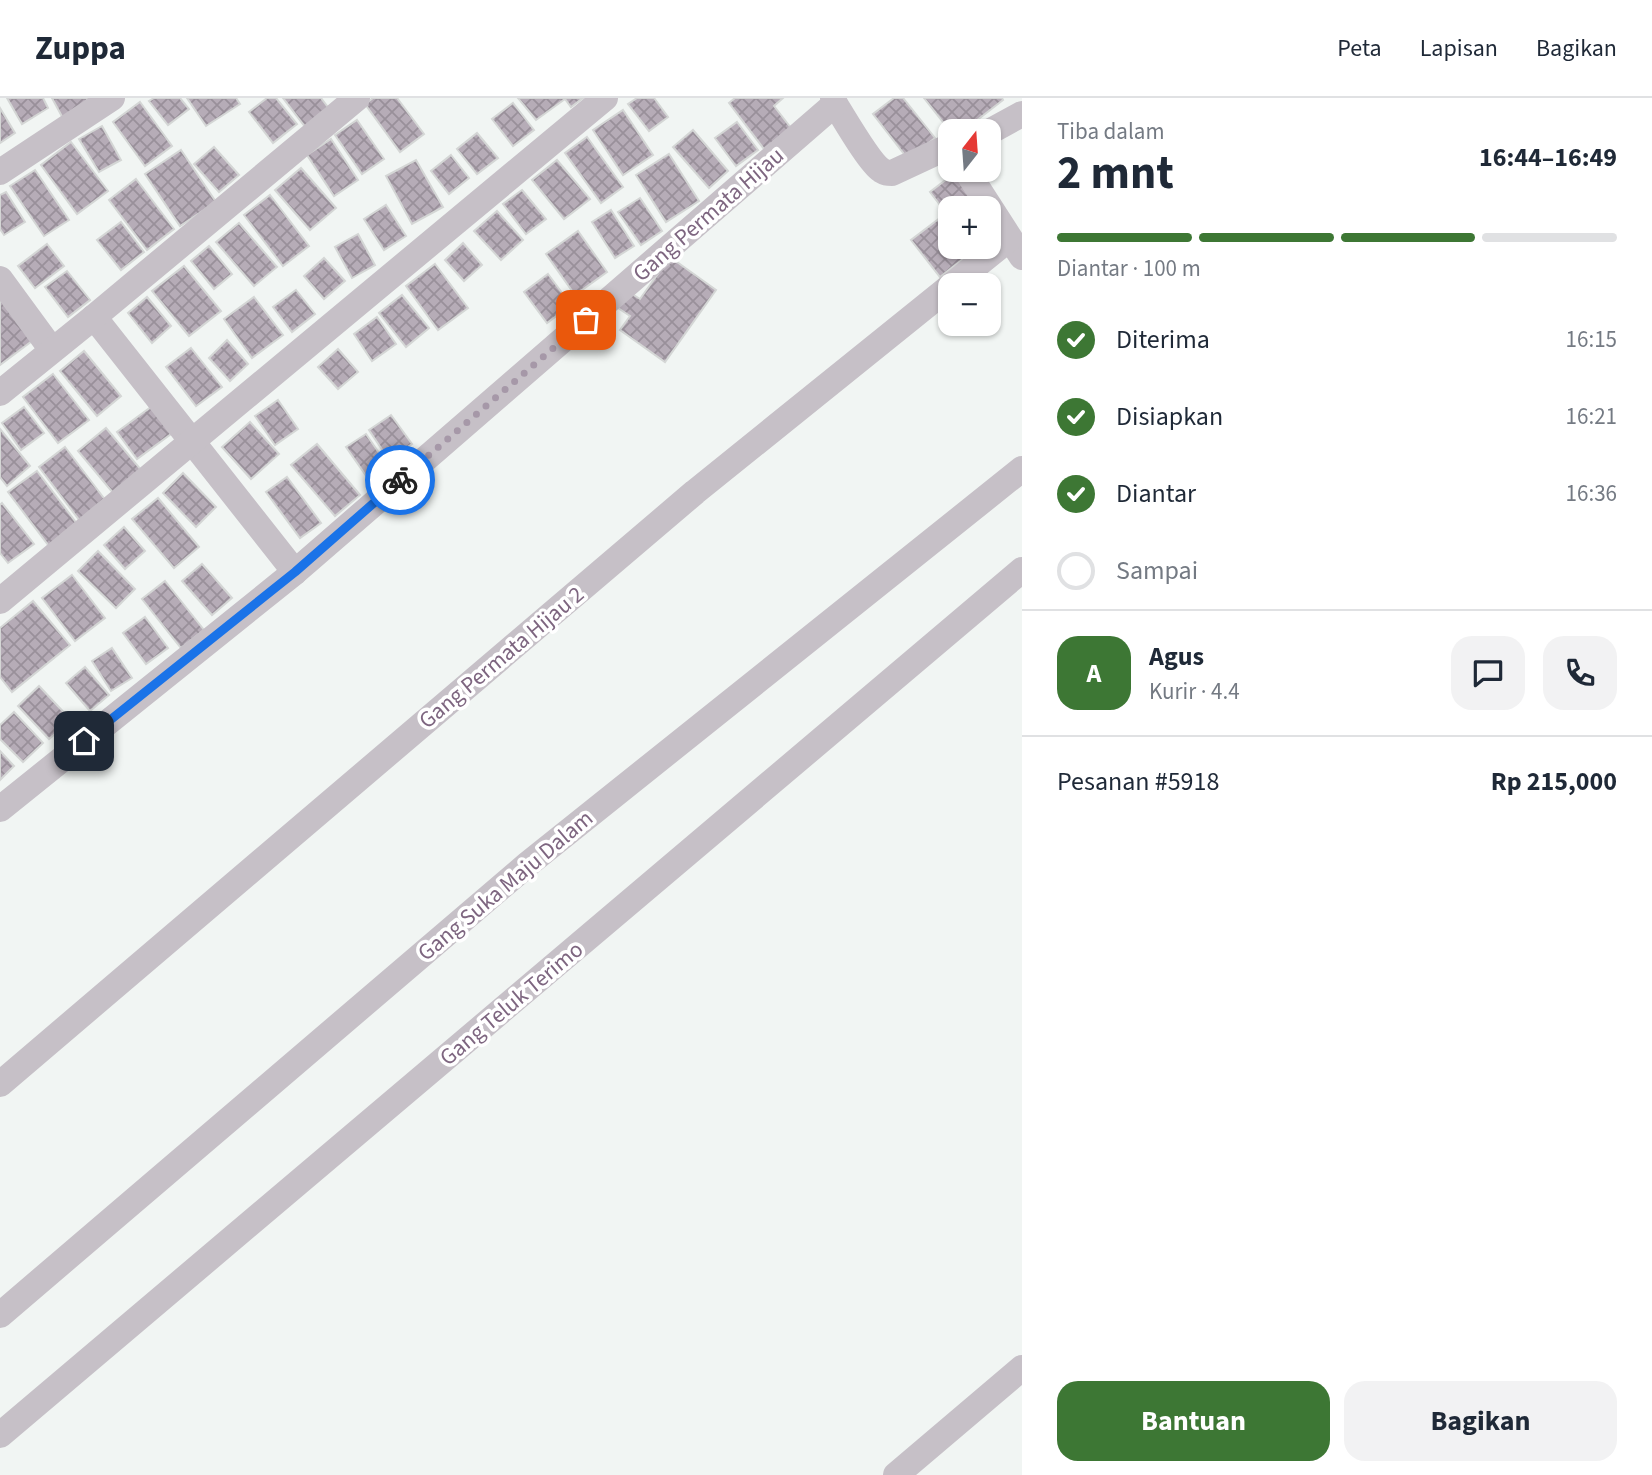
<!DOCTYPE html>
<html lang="id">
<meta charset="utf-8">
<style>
body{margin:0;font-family:"Source Sans 3",sans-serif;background:#f2f2f3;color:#1f2937;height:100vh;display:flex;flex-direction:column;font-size:26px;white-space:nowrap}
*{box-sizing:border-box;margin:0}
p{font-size:23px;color:#747a83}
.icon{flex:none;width:38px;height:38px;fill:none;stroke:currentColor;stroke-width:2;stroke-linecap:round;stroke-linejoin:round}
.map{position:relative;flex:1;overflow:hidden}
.panel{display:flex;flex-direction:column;background:#fff;width:630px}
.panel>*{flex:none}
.needle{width:46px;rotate:17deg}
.controls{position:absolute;left:938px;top:21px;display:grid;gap:14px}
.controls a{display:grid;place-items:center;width:63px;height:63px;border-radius:14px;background:#fff;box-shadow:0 2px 5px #0004;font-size:35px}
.pin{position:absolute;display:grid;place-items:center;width:60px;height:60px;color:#fff;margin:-30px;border-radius:14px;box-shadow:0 4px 10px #0006}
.courier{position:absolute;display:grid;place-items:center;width:70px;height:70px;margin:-35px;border:5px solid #1a73e8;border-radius:50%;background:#fff;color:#222;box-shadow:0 2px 9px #0007}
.head em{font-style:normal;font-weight:700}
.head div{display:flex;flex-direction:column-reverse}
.head{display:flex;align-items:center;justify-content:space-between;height:119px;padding:0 35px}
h1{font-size:46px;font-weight:700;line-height:52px}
.bar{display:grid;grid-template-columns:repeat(4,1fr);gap:10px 7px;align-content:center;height:84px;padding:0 35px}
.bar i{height:9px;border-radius:5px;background:#e0e1e3}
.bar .active{background:#3d7734}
.bar p{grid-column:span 4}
.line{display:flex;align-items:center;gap:18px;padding:0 35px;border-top:2px solid #e0e1e3}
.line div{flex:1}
.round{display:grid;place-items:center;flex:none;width:74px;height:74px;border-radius:21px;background:#f2f2f3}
ol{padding:0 35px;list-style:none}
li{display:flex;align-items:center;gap:21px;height:77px}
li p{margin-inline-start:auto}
li .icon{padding:7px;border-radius:50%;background:#3d7734;color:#fff;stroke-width:4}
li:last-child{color:#747a83}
li i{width:38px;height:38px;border:4px solid #e0e1e3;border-radius:50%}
.button{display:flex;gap:14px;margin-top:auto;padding:14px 35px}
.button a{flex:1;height:80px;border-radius:21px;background:#3d7734;color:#fff;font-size:28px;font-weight:700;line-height:80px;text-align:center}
.button a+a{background:#f2f2f3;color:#1f2937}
header{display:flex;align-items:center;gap:42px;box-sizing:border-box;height:98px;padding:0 35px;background:#fff;border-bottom:2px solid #e0e1e3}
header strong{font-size:33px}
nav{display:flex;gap:38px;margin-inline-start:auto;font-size:24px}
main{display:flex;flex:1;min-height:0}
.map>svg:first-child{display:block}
.building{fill:url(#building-cross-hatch);stroke:#d4d6d5;stroke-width:2}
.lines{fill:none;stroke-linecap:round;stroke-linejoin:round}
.minor{stroke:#c6c0c7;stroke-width:26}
.done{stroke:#a698a8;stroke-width:7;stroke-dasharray:0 12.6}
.route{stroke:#1a73e8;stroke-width:9}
.labels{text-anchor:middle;stroke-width:7;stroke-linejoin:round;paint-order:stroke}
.street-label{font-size:23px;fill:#7e6680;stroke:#fff}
</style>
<header>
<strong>Zuppa</strong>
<nav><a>Peta</a><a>Lapisan</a><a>Bagikan</a></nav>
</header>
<main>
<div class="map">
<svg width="1022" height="1377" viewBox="0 0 1022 1377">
<defs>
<pattern id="building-cross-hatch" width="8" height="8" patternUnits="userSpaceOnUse" patternTransform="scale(1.75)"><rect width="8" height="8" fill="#b6acb7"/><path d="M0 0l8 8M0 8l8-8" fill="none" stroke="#99909a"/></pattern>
</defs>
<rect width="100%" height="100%" fill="#f1f5f3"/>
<!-- building -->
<g class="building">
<polygon points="7,0 43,0 48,10 22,26"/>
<polygon points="52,0 89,0 65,24"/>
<polygon points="154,0 180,0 189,11 168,27 149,3"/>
<polygon points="187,0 236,0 240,6 206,28"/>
<polygon points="267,0 276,0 297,26 273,45 249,14"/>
<polygon points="283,0 321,0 330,12 306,30"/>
<polygon points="373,0 397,0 424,36 400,54 365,6"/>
<polygon points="518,0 583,0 571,9 565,1 536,22"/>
<polygon points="637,0 654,0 668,19 649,33 628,6"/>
<polygon points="735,0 783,0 774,8 791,30 764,51 729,5"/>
<polygon points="894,0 903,0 935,40 908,61 873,16"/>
<polygon points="924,0 1002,0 1003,2 963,33 950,33"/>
<polygon points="140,4 172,48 145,68 113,24"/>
<polygon points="513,5 534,32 513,48 492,21"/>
<polygon points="0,10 15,35 0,45"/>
<polygon points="623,12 653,57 623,77 593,32"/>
<polygon points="357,22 384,61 362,76 335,37"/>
<polygon points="737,24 758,52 736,68 715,40"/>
<polygon points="102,28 121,62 99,74 79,41"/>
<polygon points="693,32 728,73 709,90 673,49"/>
<polygon points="477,35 498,60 477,76 457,51"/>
<polygon points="587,39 623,89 601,105 565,55"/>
<polygon points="331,41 358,82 334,98 307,57"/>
<polygon points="71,44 108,93 77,116 41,67"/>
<polygon points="214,49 239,77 219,94 194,66"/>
<polygon points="181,52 216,104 180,128 145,76"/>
<polygon points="669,56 699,103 666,124 636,77"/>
<polygon points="451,57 469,80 449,96 431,73"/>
<polygon points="416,62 443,109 412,126 386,78"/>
<polygon points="557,62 590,101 564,121 532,82"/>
<polygon points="301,70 336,110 310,132 275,92"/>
<polygon points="35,72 69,122 44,138 10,88"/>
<polygon points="956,74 984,110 950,110 950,120 930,94"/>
<polygon points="136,81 174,131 147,152 109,102"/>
<polygon points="522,92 546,121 526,136 503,106"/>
<polygon points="6,94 25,124 4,137 0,131 0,97"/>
<polygon points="270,97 309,148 283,168 244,117"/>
<polygon points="640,100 662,133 641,147 618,114"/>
<polygon points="386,107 406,138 384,152 364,121"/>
<polygon points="611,112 634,148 615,160 592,124"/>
<polygon points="497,113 523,142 501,162 474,133"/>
<polygon points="940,120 950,134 950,149 962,149 968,157 940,179 911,142"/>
<polygon points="121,124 144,154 121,172 97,142"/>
<polygon points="239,125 277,169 254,188 216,144"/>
<polygon points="578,133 607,174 575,197 546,156"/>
<polygon points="358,136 375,167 352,180 335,149"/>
<polygon points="463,145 482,167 464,183 445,162"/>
<polygon points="47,146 64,168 35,190 18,168"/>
<polygon points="209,148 232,176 214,191 191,163"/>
<polygon points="670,159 716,192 665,264 620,232 630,218 618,210 629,194 640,201"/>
<polygon points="324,160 345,183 324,201 304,178"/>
<polygon points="435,166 468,210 438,232 406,188"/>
<polygon points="184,168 221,213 189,238 152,193"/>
<polygon points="67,173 90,202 68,219 45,189"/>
<polygon points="548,176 571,207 547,225 524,194"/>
<polygon points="296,192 315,216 292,234 273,209"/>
<polygon points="402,197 429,230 406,249 379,215"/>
<polygon points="147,199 171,228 152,245 128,215"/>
<polygon points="254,199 283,237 252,260 224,221"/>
<polygon points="0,201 32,243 0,267"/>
<polygon points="377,219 396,246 372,263 354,236"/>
<polygon points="227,242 248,266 230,283 209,260"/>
<polygon points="191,250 222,289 196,308 166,269"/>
<polygon points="338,251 358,274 338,291 318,269"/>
<polygon points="84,253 121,298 97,318 60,273"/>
<polygon points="53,276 89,322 58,345 23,299"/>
<polygon points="278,302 298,331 275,347 255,318"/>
<polygon points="24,309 44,335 21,352 2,325"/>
<polygon points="151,309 171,336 137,361 117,334"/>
<polygon points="391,317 412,346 389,362 369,332"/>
<polygon points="250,324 279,356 251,381 222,349"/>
<polygon points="106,330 142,373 114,396 78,353"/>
<polygon points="0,331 30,368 7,388 0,379"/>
<polygon points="366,336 386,365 367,379 346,349"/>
<polygon points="317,346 360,397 335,418 291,367"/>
<polygon points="65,349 106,403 80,423 39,369"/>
<polygon points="37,373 78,427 49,448 8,394"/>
<polygon points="183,375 216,409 196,429 163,395"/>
<polygon points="287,379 321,425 300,440 266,394"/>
<polygon points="158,400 199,449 174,470 132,421"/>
<polygon points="2,405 34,446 8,465 0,455 0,407"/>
<polygon points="124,429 145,453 125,471 104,447"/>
<polygon points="98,453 135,491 116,510 78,473"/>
<polygon points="202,466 232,500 212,517 182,483"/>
<polygon points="72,477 105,520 75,543 42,500"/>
<polygon points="165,483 204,532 181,550 142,501"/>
<polygon points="33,503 70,547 12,594 0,579 0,530"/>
<polygon points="145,519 168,550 146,566 123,535"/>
<polygon points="112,550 132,580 111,593 92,563"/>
<polygon points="85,569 109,597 90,613 66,585"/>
<polygon points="39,588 71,622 49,641 18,608"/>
<polygon points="14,614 43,645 23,664 0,641 0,627"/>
<polygon points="0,653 14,668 0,682"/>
</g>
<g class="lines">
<!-- minor -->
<g class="minor">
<path d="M835 6C844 20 869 64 881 72 886 75 887 75 892 75L950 48"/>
<polyline points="989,34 1022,16"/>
<polyline points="966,72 1022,159"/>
<polyline points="0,74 112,0"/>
<polyline points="0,181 52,252"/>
<polyline points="94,219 295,474"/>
<polyline points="0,295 94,219 357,0"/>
<polyline points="0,503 605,0"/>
<polyline points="0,711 295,474 835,6 833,0"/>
<polyline points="0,986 695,394 1009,141"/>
<polyline points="0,1217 528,766 1022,371"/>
<polyline points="0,1337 1022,472"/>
<polyline points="896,1377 1022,1270"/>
</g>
</g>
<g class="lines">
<!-- done -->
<polyline class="done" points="400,382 586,222"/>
<!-- route -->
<polyline class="route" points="84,643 295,474 400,382"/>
</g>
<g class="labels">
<!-- street labels -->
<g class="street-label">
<text transform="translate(708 116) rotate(-41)" y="8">Gang Permata Hijau</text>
<text transform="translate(501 559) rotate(-40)" y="8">Gang Permata Hijau 2</text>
<text transform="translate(505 787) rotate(-40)" y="8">Gang Suka Maju Dalam</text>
<text transform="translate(511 905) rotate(-40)" y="8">Gang Teluk Terimo</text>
</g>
</g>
</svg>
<div class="controls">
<a><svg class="needle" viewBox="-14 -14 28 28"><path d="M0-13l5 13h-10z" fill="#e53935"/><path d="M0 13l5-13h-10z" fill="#747a83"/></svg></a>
<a>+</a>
<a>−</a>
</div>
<div class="pin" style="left:586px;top:222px;background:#ea580c"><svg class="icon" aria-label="bag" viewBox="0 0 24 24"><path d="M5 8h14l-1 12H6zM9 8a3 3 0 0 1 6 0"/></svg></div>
<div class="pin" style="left:84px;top:643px;background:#1f2937"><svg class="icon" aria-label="home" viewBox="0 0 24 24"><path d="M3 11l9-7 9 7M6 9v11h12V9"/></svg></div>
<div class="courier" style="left:400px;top:382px"><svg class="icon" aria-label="bike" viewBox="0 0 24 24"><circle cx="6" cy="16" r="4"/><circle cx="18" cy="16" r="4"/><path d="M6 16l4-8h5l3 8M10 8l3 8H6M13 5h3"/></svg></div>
</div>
<section class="panel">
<div class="head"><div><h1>2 mnt</h1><p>Tiba dalam</p></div><em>16:44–16:49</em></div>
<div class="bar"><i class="active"></i><i class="active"></i><i class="active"></i><i></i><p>Diantar · 100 m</p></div>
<ol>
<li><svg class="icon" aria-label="check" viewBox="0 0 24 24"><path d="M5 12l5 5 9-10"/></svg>Diterima<p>16:15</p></li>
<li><svg class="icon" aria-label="check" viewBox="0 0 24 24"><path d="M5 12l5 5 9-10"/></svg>Disiapkan<p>16:21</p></li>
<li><svg class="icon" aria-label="check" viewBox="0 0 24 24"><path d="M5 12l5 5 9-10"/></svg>Diantar<p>16:36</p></li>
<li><i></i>Sampai</li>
</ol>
<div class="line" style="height:126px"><b class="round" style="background:#3d7734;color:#fff">A</b><div><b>Agus</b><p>Kurir · 4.4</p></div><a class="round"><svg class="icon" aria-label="chat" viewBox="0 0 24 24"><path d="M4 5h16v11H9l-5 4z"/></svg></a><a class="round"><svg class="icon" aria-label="phone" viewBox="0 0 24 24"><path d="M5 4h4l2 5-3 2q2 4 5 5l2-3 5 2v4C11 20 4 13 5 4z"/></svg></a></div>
<div class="line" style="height:91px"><div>Pesanan #5918</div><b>Rp 215,000</b></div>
<div class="button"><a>Bantuan</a><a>Bagikan</a></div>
</section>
</main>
